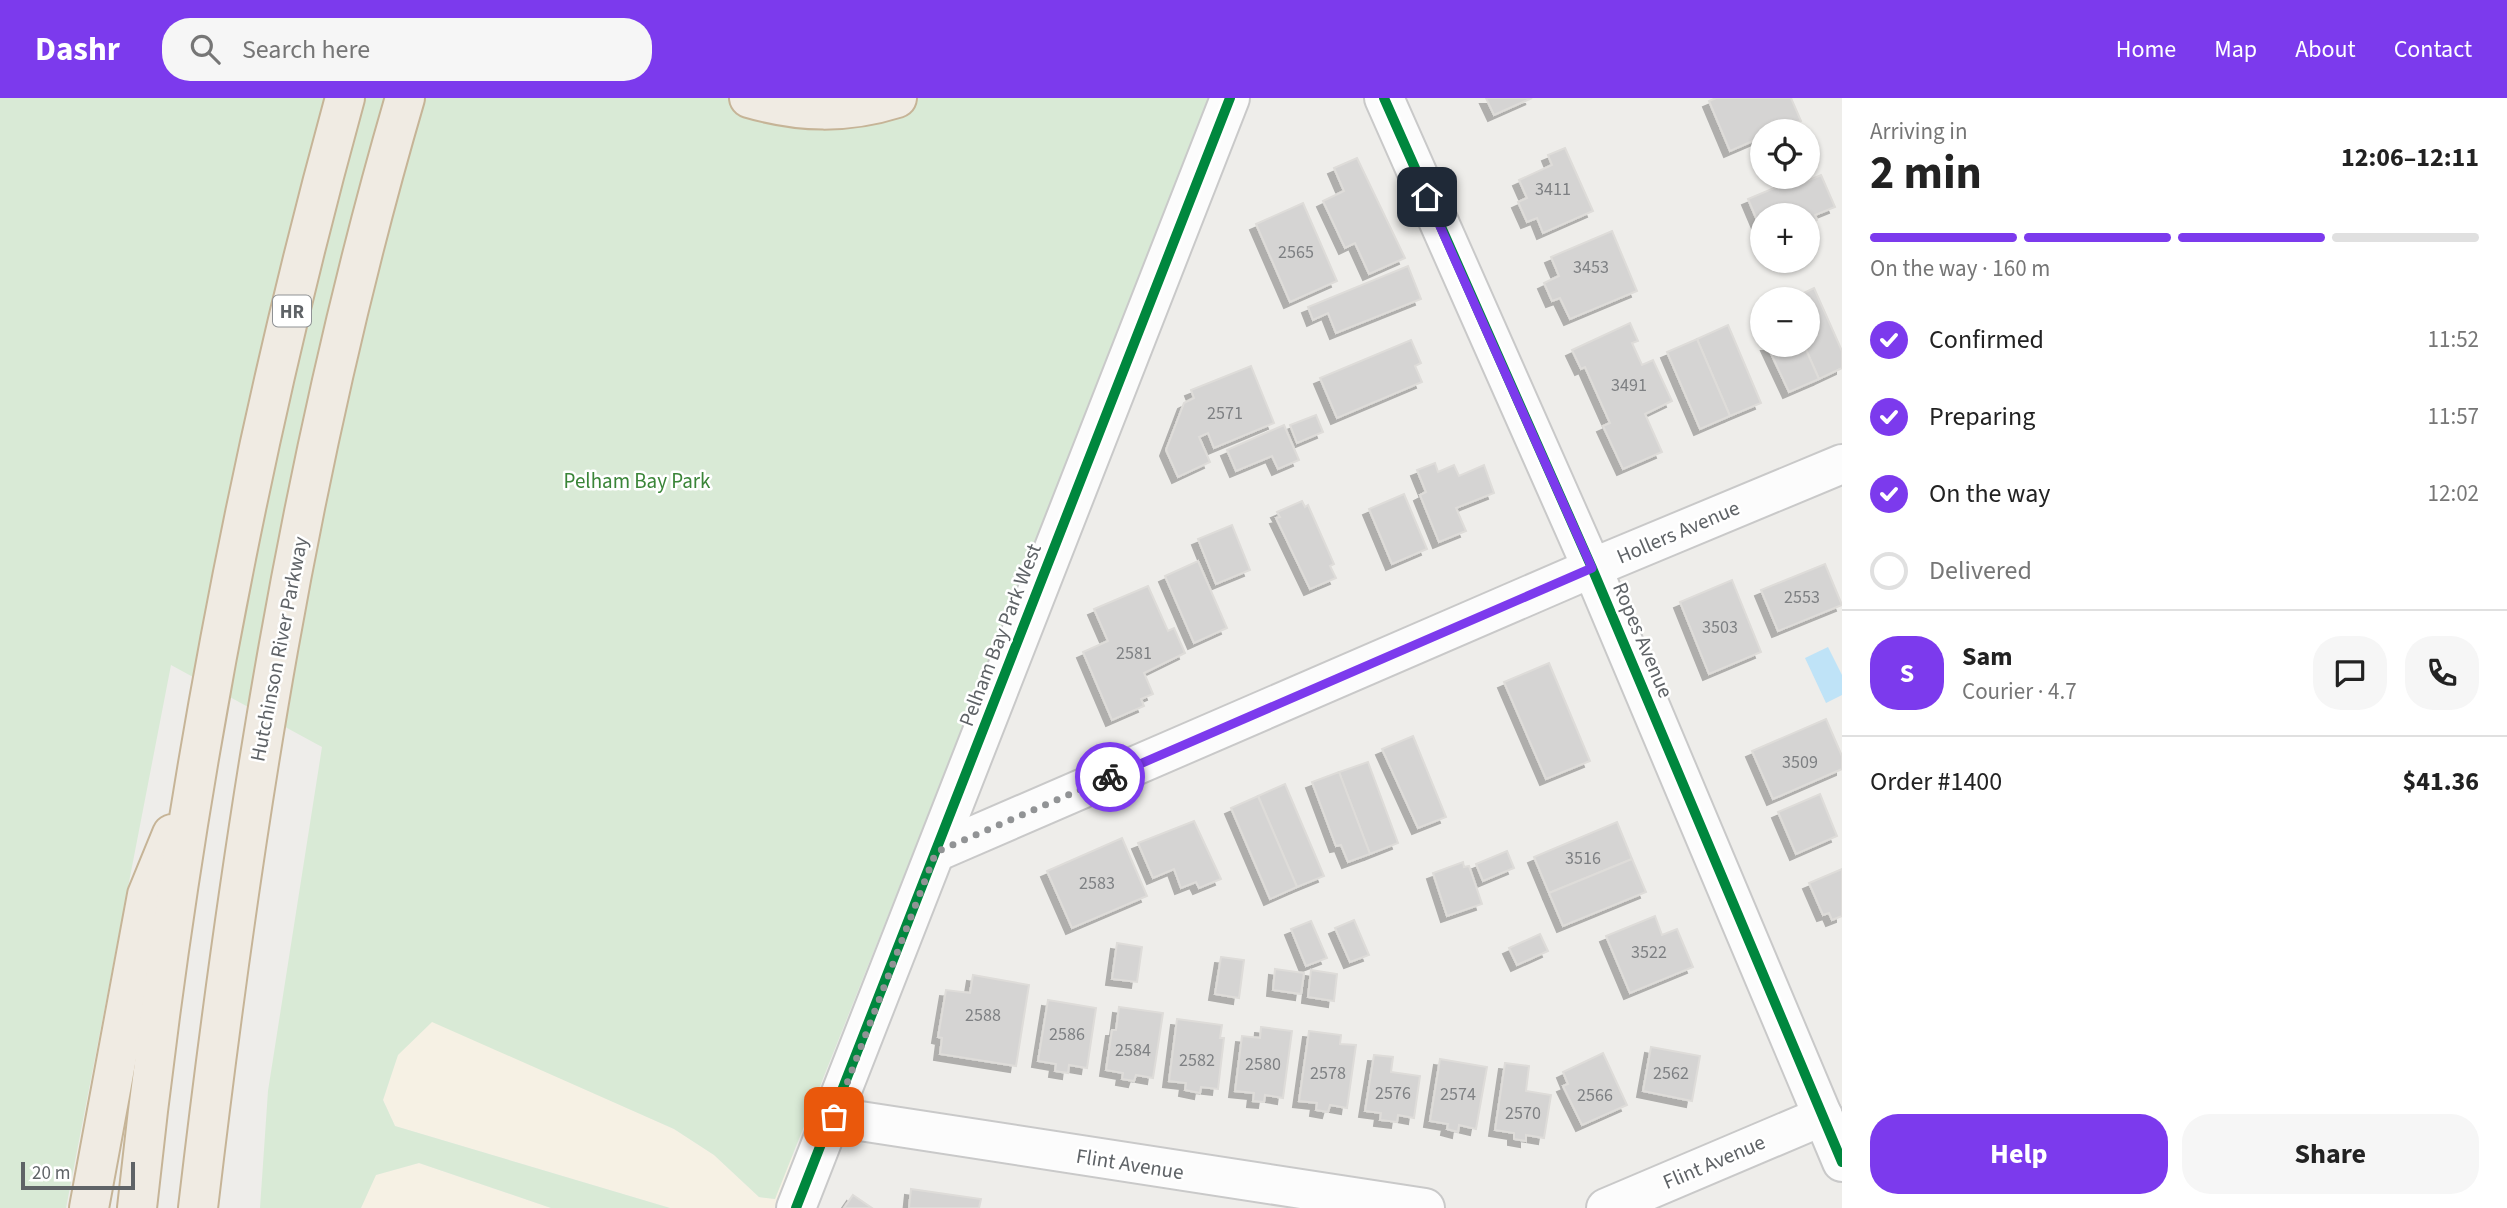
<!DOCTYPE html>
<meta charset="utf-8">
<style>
body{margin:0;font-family:"Source Sans 3",sans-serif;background:#f6f6f6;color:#222;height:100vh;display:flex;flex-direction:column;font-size:26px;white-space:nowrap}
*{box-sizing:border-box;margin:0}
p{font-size:23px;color:#767676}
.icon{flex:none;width:38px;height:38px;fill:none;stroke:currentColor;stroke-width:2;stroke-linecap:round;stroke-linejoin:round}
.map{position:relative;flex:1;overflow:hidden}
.drawer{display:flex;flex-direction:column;background:#fff;width:665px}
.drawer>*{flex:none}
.tools{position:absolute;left:1750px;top:21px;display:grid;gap:14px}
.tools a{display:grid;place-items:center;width:70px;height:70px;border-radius:50%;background:#fff;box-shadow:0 2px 5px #0004;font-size:35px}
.scale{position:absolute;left:21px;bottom:18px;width:114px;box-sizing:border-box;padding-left:7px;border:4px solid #5f6367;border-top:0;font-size:19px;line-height:24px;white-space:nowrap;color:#5f6367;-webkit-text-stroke:5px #fff;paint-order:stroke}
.pin{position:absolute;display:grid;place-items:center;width:60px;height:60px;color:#fff;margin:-30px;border-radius:14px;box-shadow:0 4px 10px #0006}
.courier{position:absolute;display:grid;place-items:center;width:70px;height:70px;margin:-35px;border:5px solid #7c3aed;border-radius:50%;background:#fff;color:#222;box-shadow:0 2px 9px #0007}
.overview em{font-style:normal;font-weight:700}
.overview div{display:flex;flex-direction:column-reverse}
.overview{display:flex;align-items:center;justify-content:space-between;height:119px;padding:0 28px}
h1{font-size:46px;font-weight:700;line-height:52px}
.bar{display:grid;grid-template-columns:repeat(4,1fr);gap:10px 7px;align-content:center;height:84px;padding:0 28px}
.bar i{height:9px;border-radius:5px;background:#e0e0e0}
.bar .selected{background:#7c3aed}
.bar p{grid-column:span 4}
.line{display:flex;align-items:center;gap:18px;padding:0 28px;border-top:2px solid #e0e0e0}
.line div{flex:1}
.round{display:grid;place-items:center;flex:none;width:74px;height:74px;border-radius:28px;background:#f6f6f6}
ol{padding:0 28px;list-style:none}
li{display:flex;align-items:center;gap:21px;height:77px}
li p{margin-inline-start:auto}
li .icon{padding:7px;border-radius:50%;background:#7c3aed;color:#fff;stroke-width:4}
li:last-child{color:#767676}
li i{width:38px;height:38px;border:4px solid #e0e0e0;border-radius:50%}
.button{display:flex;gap:14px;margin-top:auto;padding:14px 28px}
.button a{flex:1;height:80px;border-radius:28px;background:#7c3aed;color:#fff;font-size:28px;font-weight:700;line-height:80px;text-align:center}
.button a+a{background:#f6f6f6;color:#222}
header{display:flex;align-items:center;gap:42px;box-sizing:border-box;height:98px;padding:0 35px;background:#7c3aed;color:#fff}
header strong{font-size:33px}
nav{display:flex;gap:38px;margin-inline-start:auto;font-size:24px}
.search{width:490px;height:63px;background:#f6f6f6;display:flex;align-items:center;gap:18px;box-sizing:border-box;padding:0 24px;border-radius:28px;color:#767676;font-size:26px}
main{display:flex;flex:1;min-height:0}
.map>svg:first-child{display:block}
.commercial{fill:#f6f1e4}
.green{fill:#d9ead6}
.water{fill:#bfe3f7}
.building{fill:#d5d4d3;stroke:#dedcd9;stroke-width:2;filter:url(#shadow)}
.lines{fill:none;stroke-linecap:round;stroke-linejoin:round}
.minor-casing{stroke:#c9c9c9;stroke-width:42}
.highway-casing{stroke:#c6b497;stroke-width:42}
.minor{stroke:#fcfcfc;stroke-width:38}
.highway{stroke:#f0ebe3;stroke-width:38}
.cycleway-casing{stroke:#fff;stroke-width:15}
.cycleway{stroke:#00873e;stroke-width:10}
.done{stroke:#919395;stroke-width:7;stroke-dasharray:0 12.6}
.route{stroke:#7c3aed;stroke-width:9}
.labels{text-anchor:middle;stroke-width:5;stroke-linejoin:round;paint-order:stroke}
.number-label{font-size:18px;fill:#7e8083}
.shield{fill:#fff;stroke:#8f9295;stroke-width:2}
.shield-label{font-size:19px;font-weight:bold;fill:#5f6367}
.park-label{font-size:21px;fill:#3a8538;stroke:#fff}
.street-label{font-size:21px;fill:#5f6367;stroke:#fff}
</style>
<header>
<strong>Dashr</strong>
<div class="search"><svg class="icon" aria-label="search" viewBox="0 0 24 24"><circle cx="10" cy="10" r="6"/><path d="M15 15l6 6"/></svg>Search here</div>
<nav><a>Home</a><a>Map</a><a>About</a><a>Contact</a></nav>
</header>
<main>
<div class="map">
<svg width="1842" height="1110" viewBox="0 0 1842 1110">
<defs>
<filter id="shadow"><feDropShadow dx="-6" dy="6" stdDeviation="0" flood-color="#0004"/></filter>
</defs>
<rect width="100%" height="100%" fill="#eeedea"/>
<!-- commercial -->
<g class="commercial">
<polygon points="432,923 674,1031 714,1057 759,1099 775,1101 792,1058 828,1066 811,1110 670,1110 395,1028 383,1002 398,956"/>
<polygon points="419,1065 551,1110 361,1110 375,1077"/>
</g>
<!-- green -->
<polygon class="green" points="0,0 1214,0 775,1101 759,1099 714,1057 674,1031 432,924 398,957 383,1002 395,1028 670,1110 551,1110 419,1065 376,1077 361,1110 260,1110 268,993 322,649 171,567 66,1110 0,1110"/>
<!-- water -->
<polygon class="water" points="1828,549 1842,577 1842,597 1826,605 1805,560"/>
<!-- building -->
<g class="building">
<polygon points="1486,0 1532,0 1494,17"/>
<polygon points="1716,0 1791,0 1801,23 1776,33 1762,33 1762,39 1730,53 1709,3"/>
<polygon points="1565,50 1593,113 1543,135 1537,120 1527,124 1518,104 1527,100 1519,82 1552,67 1548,57"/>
<polygon points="1357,60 1405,160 1369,176 1355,145 1345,150 1323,103 1344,93 1334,70"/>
<polygon points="1821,77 1835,109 1815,117 1817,122 1808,126 1808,117 1762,117 1762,134 1748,101 1798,80 1800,86"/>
<polygon points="1303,105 1337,183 1290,204 1256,126"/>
<polygon points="1612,133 1637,193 1570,221 1560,200 1552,203 1544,185 1559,178 1551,159"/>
<polygon points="1408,168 1421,201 1336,235 1328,215 1313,222 1308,209"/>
<polygon points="1814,190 1842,253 1842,270 1819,281 1804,247 1808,247 1808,201 1791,201"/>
<polygon points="1630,225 1638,243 1632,245 1642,267 1653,262 1672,303 1645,316 1662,354 1623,371 1603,328 1610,325 1585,269 1581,271 1572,252"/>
<polygon points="1728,227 1761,305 1730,318 1697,241"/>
<polygon points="1697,241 1730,318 1700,331 1667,254"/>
<polygon points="1411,242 1421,265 1415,268 1422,284 1337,320 1320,280"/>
<polygon points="1767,247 1804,247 1819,281 1789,294"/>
<polygon points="1251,268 1274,325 1214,350 1208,335 1199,339 1210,364 1178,379 1166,352 1184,305 1194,300 1191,292"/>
<polygon points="1316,317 1323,334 1297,345 1290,327"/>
<polygon points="1284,327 1299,362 1278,371 1272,358 1236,373 1227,352"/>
<polygon points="1435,365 1438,374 1454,367 1459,378 1484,367 1494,395 1456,410 1466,433 1439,444 1420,397 1426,394 1417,372"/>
<polygon points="1404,396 1427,451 1392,466 1369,411"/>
<polygon points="1302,403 1305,409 1308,407 1334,466 1330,468 1336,480 1310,491 1276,420 1280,419 1277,414"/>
<polygon points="1232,427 1250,472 1216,486 1198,441"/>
<polygon points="1198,463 1227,530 1194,545 1165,478"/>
<polygon points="1825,466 1842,507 1778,533 1761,492"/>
<polygon points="1732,482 1761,554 1709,576 1680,504"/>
<polygon points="1148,488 1168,533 1174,530 1185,555 1144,575 1153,596 1141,601 1144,608 1112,622 1083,554 1108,543 1094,511"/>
<polygon points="1549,565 1590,663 1546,681 1504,584"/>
<polygon points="1826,621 1842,658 1842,671 1773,701 1752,653"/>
<polygon points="1413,638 1446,719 1418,730 1382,651"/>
<polygon points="1368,664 1398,745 1370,756 1339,674"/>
<polygon points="1339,674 1370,756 1348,764 1341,747 1336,748 1312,684"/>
<polygon points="1285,686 1324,778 1297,789 1258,698"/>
<polygon points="1820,696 1837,738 1796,756 1778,714"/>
<polygon points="1258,698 1297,789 1270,801 1231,710"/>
<polygon points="1194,723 1221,781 1199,790 1196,784 1181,790 1174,771 1153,780 1138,745"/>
<polygon points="1617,724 1632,761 1549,795 1534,759"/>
<polygon points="1122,740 1147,798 1072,830 1047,773"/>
<polygon points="1507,753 1514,770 1483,783 1476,766"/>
<polygon points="1632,761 1646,794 1563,828 1549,795"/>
<polygon points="1463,764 1464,769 1469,768 1482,806 1447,818 1433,775"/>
<polygon points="1842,771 1842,818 1832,822 1829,815 1823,817 1809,785"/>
<polygon points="1655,818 1662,837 1677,831 1693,869 1630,895 1606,838"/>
<polygon points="1354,822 1369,857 1350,864 1335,830"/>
<polygon points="1311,823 1327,860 1306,868 1291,831"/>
<polygon points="1540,836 1548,853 1517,867 1509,850"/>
<polygon points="1117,845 1142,849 1137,884 1112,881"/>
<polygon points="1221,859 1244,862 1239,900 1215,896"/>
<polygon points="1275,871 1304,875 1301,896 1273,892"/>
<polygon points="1311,872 1337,876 1334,903 1308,899"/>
<polygon points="973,877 1029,887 1016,968 940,956 942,940 938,939 946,892 970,895"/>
<polygon points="1048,902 1096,910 1087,970 1069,967 1068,975 1055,973 1056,966 1038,963"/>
<polygon points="1119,909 1163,915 1153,980 1136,977 1134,983 1122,981 1123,975 1106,972 1112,932 1116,932"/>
<polygon points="1177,921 1222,927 1220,940 1224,940 1218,991 1201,989 1200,995 1185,992 1186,985 1169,983"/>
<polygon points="1261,929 1292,933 1283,1000 1265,997 1264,1004 1253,1003 1254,995 1235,993 1242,938 1260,940"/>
<polygon points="1309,933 1341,937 1340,946 1356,947 1347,1010 1330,1007 1328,1014 1316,1012 1317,1005 1299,1003"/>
<polygon points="1651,949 1700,958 1692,1003 1643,993"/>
<polygon points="1603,955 1627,1007 1582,1027 1563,988 1568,986 1563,974"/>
<polygon points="1374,957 1393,959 1391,974 1420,978 1414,1020 1398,1017 1397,1024 1380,1022 1381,1015 1365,1013"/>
<polygon points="1440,961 1487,969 1476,1031 1459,1027 1458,1034 1447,1031 1448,1026 1430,1023"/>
<polygon points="1505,965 1529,968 1526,993 1551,997 1544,1040 1526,1037 1526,1043 1514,1041 1514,1035 1495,1032"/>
<polygon points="911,1091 981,1101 979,1110 909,1110"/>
<polygon points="853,1097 872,1110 844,1110"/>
</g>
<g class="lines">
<!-- minor casing -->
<g class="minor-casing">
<g id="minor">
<polyline points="1384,0 1592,470 1842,1064"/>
<polyline points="936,754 1592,470 1842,366"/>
<polyline points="834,1019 1425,1110"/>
<polyline points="796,1110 1230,0"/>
<polyline points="1606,1110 1823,1018"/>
</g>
</g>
<!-- highway casing -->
<g class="highway-casing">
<g id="highway">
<path d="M749 0C800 15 846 16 897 0"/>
<polyline points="89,1110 147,797 172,736"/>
<path d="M137 1110C177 735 245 363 345 0"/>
<path d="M198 1110C242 736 299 362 405 0"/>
</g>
</g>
<!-- minor -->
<use href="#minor" class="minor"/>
<!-- highway -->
<use href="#highway" class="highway"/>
<!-- cycleway casing -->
<g class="cycleway-casing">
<g id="cycleway">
<polyline points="1384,0 1592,470 1842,1064"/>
<polyline points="796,1110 1230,0"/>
</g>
</g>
<!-- cycleway -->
<use href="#cycleway" class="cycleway"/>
</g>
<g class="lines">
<!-- done -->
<polyline class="done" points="834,1019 936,754 1110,679"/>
<!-- route -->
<polyline class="route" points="1110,679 1592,470 1427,99"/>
</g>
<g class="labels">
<!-- number labels -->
<g class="number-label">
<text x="1553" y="97">3411</text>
<text x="1296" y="160">2565</text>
<text x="1591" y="175">3453</text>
<text x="1629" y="293">3491</text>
<text x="1225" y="321">2571</text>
<text x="1802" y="505">2553</text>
<text x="1720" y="535">3503</text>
<text x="1134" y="561">2581</text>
<text x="1800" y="670">3509</text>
<text x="1583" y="766">3516</text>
<text x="1097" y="791">2583</text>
<text x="1649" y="860">3522</text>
<text x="983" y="923">2588</text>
<text x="1067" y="942">2586</text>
<text x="1133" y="958">2584</text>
<text x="1197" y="968">2582</text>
<text x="1263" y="972">2580</text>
<text x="1328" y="981">2578</text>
<text x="1671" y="981">2562</text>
<text x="1393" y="1001">2576</text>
<text x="1458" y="1002">2574</text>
<text x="1595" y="1003">2566</text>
<text x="1523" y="1021">2570</text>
</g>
<!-- shield labels -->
<rect class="shield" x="273" y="197.5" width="38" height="31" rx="5"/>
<g class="shield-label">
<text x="292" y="220">HR</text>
</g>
<!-- park labels -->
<g class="park-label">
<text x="637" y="390">Pelham Bay Park</text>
</g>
<!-- street labels -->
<g class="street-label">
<text transform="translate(1678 434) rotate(-23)" y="7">Hollers Avenue</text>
<text transform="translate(1000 537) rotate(-69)" y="7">Pelham Bay Park West</text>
<text transform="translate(1643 542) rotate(67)" y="7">Ropes Avenue</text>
<text transform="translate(279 551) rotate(-79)" y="7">Hutchinson River Parkway</text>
<text transform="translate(1714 1064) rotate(-23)" y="7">Flint Avenue</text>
<text transform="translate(1130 1066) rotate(9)" y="7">Flint Avenue</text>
</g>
</g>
</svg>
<div class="tools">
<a><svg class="icon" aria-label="locate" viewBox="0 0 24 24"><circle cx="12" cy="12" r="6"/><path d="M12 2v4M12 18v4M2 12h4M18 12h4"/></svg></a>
<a>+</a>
<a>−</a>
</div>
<div class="scale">20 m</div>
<div class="pin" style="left:834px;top:1019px;background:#ea580c"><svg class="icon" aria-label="bag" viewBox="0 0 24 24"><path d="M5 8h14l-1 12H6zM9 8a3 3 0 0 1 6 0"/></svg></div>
<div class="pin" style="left:1427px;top:99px;background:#1f2937"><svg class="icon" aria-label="home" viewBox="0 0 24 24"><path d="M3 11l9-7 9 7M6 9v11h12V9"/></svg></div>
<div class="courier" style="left:1110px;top:679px"><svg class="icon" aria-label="bike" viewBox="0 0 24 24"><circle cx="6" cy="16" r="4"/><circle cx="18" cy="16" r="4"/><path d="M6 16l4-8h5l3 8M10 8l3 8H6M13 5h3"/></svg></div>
</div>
<section class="drawer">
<div class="overview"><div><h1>2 min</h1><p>Arriving in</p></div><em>12:06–12:11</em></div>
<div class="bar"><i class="selected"></i><i class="selected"></i><i class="selected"></i><i></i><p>On the way · 160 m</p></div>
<ol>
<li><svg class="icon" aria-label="check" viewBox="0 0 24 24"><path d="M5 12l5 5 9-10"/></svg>Confirmed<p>11:52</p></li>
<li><svg class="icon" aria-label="check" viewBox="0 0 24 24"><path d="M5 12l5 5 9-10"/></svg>Preparing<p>11:57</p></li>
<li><svg class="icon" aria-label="check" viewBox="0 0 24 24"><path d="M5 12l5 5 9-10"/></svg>On the way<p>12:02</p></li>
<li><i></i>Delivered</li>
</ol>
<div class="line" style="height:126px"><b class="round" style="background:#7c3aed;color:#fff">S</b><div><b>Sam</b><p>Courier · 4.7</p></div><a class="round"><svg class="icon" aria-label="chat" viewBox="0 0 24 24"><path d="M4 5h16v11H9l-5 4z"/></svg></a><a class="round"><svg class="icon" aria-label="phone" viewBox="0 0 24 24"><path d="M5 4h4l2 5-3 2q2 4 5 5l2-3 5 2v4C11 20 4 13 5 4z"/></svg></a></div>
<div class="line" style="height:91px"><div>Order #1400</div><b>$41.36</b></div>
<div class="button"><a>Help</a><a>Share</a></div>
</section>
</main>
